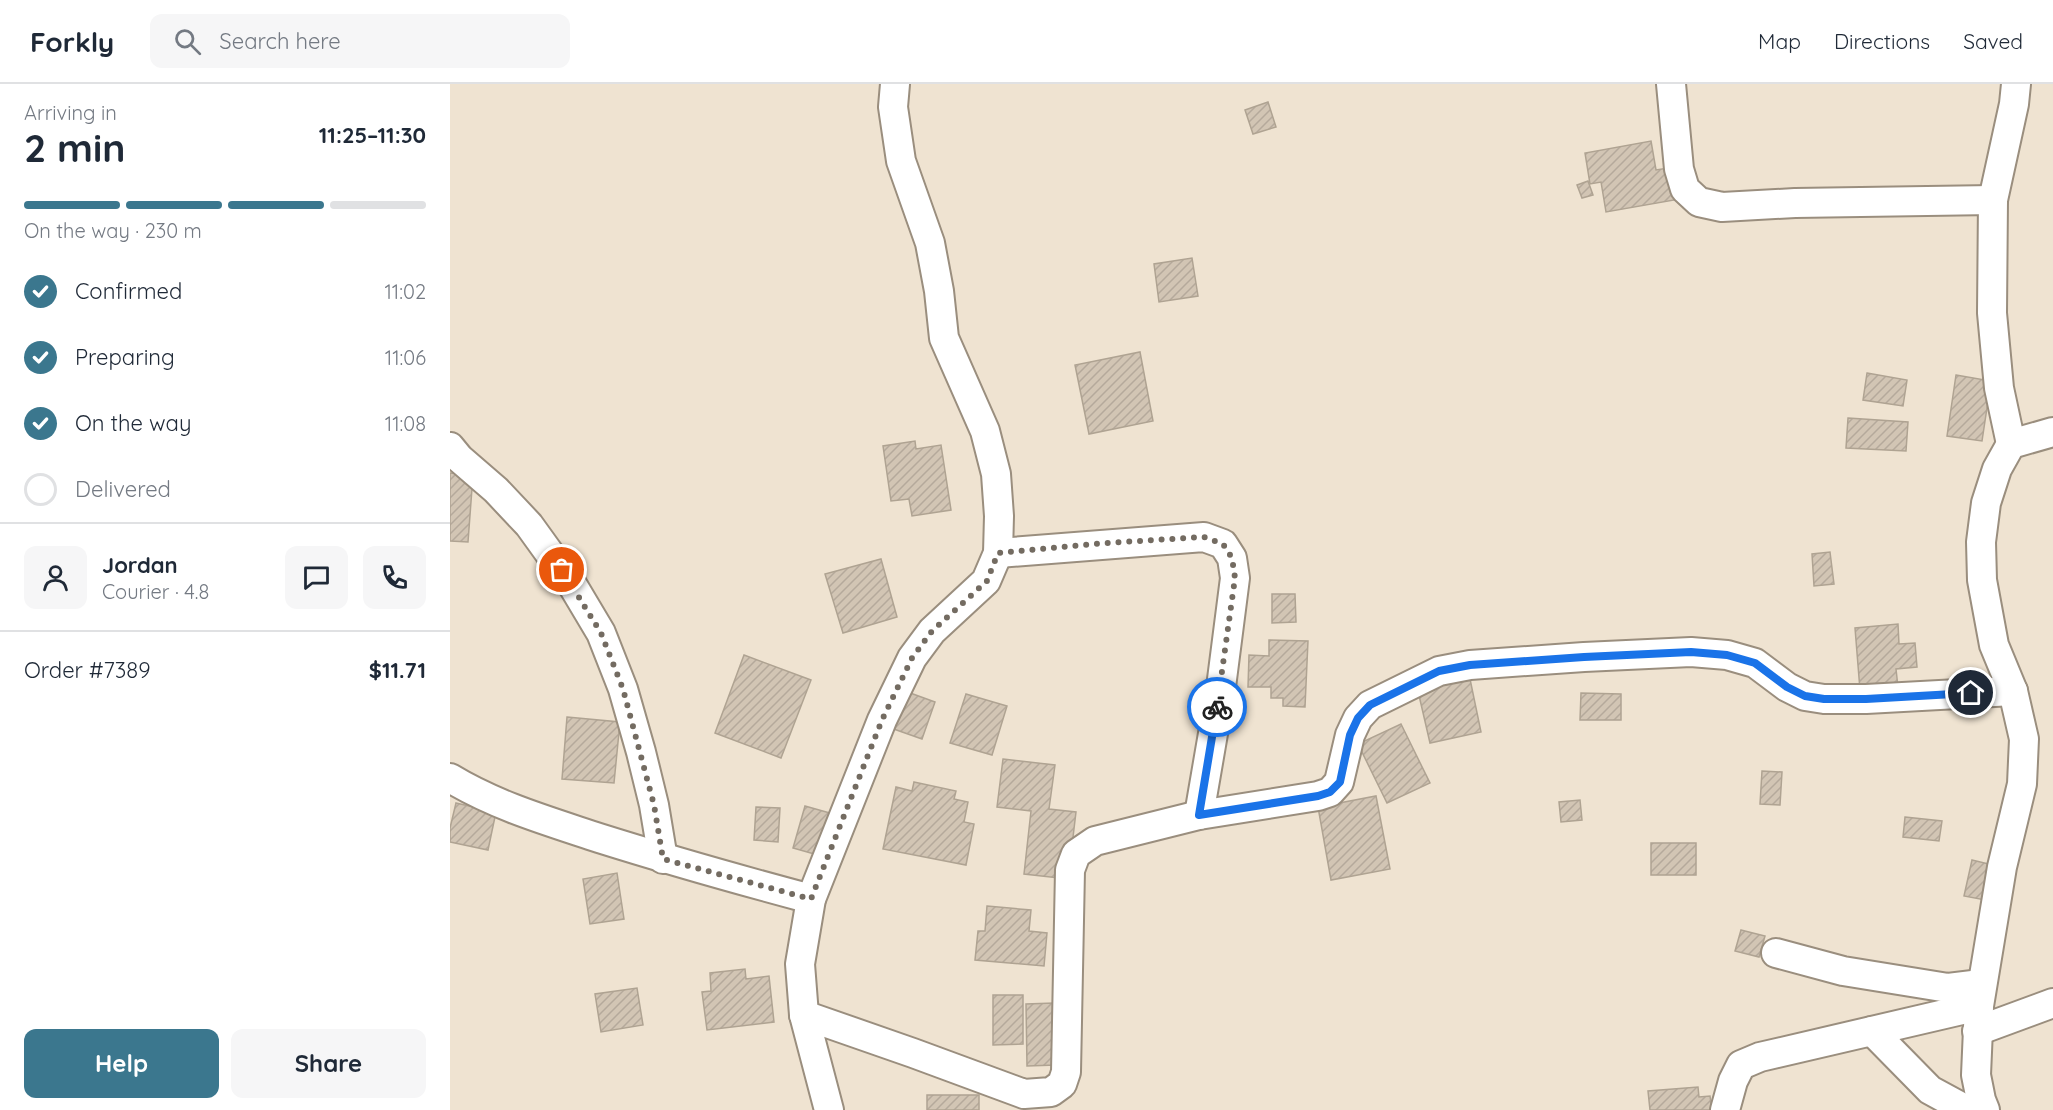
<!DOCTYPE html>
<meta charset="utf-8">
<style>
body{margin:0;font-family:Quicksand,sans-serif;background:#f6f6f7;color:#1f2937;height:100vh;display:flex;flex-direction:column;font-size:22px;white-space:nowrap}
*{box-sizing:border-box;margin:0}
p{font-size:20px;color:#747a83}
.icon{flex:none;width:33px;height:33px;fill:none;stroke:currentColor;stroke-width:2;stroke-linecap:round;stroke-linejoin:round}
.map{position:relative;flex:1;overflow:hidden}
.sheet{display:flex;flex-direction:column;background:#fff;width:450px}
.sheet>*{flex:none}
.pin{position:absolute;display:grid;place-items:center;width:51px;height:51px;color:#fff;margin:-26px;border:3px solid #fff;border-radius:50%;box-shadow:0 2px 6px #0007}
.courier{position:absolute;display:grid;place-items:center;width:60px;height:60px;margin:-30px;border:4px solid #1a73e8;border-radius:50%;background:#fff;color:#222;box-shadow:0 2px 8px #0007}
.overview em{font-style:normal;font-weight:700}
.overview div{display:flex;flex-direction:column-reverse}
.overview{display:flex;align-items:center;justify-content:space-between;height:102px;padding:0 24px}
h1{font-size:39px;font-weight:700;line-height:45px}
.bar{display:grid;grid-template-columns:repeat(4,1fr);gap:9px 6px;align-content:center;height:72px;padding:0 24px}
.bar i{height:8px;border-radius:4px;background:#e0e1e3}
.bar .selected{background:#3b778e}
.bar p{grid-column:span 4}
.line{display:flex;align-items:center;gap:15px;padding:0 24px;border-top:2px solid #e0e1e3}
.line div{flex:1}
.round{display:grid;place-items:center;flex:none;width:63px;height:63px;border-radius:12px;background:#f6f6f7}
ol{padding:0 24px;list-style:none}
li{display:flex;align-items:center;gap:18px;height:66px}
li p{margin-inline-start:auto}
li .icon{padding:6px;border-radius:50%;background:#3b778e;color:#fff;stroke-width:4}
li:last-child{color:#747a83}
li i{width:33px;height:33px;border:3px solid #e0e1e3;border-radius:50%}
.cta{display:flex;gap:12px;margin-top:auto;padding:12px 24px}
.cta a{flex:1;height:69px;border-radius:12px;background:#3b778e;color:#fff;font-size:24px;font-weight:700;line-height:69px;text-align:center}
.cta a+a{background:#f6f6f7;color:#1f2937}
header{display:flex;align-items:center;gap:36px;box-sizing:border-box;height:84px;padding:0 30px;background:#fff;border-bottom:2px solid #e0e1e3}
header strong{font-size:28px}
nav{display:flex;gap:33px;margin-inline-start:auto;font-size:21px}
.search{width:420px;height:54px;background:#f6f6f7;display:flex;align-items:center;gap:15px;box-sizing:border-box;padding:0 21px;border-radius:12px;color:#747a83;font-size:22px}
main{display:flex;flex:1;min-height:0}
.map>svg:first-child{display:block}
.building{fill:url(#building-hatch);stroke:#afa392;stroke-width:1.5}
.lines{fill:none;stroke-linecap:round;stroke-linejoin:round}
.minor-casing{stroke:#9a8e7e;stroke-width:32}
.minor{stroke:#fff;stroke-width:28}
.done{stroke:#736b61;stroke-width:6;stroke-dasharray:0 10.8}
.route{stroke:#1a73e8;stroke-width:8}
</style>
<header>
<strong>Forkly</strong>
<div class="search"><svg class="icon" aria-label="search" viewBox="0 0 24 24"><circle cx="10" cy="10" r="6"/><path d="M15 15l6 6"/></svg>Search here</div>
<nav><a>Map</a><a>Directions</a><a>Saved</a></nav>
</header>
<main>
<section class="sheet">
<div class="overview"><div><h1>2 min</h1><p>Arriving in</p></div><em>11:25–11:30</em></div>
<div class="bar"><i class="selected"></i><i class="selected"></i><i class="selected"></i><i></i><p>On the way · 230 m</p></div>
<ol>
<li><svg class="icon" aria-label="check" viewBox="0 0 24 24"><path d="M5 12l5 5 9-10"/></svg>Confirmed<p>11:02</p></li>
<li><svg class="icon" aria-label="check" viewBox="0 0 24 24"><path d="M5 12l5 5 9-10"/></svg>Preparing<p>11:06</p></li>
<li><svg class="icon" aria-label="check" viewBox="0 0 24 24"><path d="M5 12l5 5 9-10"/></svg>On the way<p>11:08</p></li>
<li><i></i>Delivered</li>
</ol>
<div class="line" style="height:108px"><a class="round"><svg class="icon" aria-label="person" viewBox="0 0 24 24"><circle cx="12" cy="8" r="4"/><path d="M4 21q1-7 8-7t8 7"/></svg></a><div><b>Jordan</b><p>Courier · 4.8</p></div><a class="round"><svg class="icon" aria-label="chat" viewBox="0 0 24 24"><path d="M4 5h16v11H9l-5 4z"/></svg></a><a class="round"><svg class="icon" aria-label="phone" viewBox="0 0 24 24"><path d="M5 4h4l2 5-3 2q2 4 5 5l2-3 5 2v4C11 20 4 13 5 4z"/></svg></a></div>
<div class="line" style="height:78px"><div>Order #7389</div><b>$11.71</b></div>
<div class="cta"><a>Help</a><a>Share</a></div>
</section>
<div class="map">
<svg width="1603" height="1026" viewBox="0 0 1603 1026">
<defs>
<pattern id="building-hatch" width="6" height="6" patternUnits="userSpaceOnUse" patternTransform="scale(1.5)"><rect width="6" height="6" fill="#d2c5b4"/><path d="M-1 1l2-2M0 6l6-6M5 7l2-2" fill="none" stroke="#b5a99b"/></pattern>
</defs>
<rect width="100%" height="100%" fill="#efe3d1"/>
<!-- building -->
<g class="building">
<polygon points="818,18 826,43 803,50 795,26"/>
<polygon points="1201,57 1206,86 1224,83 1230,115 1156,128 1151,98 1140,100 1135,69"/>
<polygon points="1138,97 1143,111 1132,114 1127,101"/>
<polygon points="742,174 748,212 709,218 704,180"/>
<polygon points="690,268 703,337 639,350 625,281"/>
<polygon points="1417,289 1457,296 1453,322 1413,316"/>
<polygon points="1506,291 1541,297 1532,357 1497,352"/>
<polygon points="1398,334 1458,338 1456,367 1396,364"/>
<polygon points="465,357 466,365 491,361 501,426 462,432 459,415 441,417 433,362"/>
<polygon points="0,389 23,391 18,458 0,457"/>
<polygon points="1380,468 1384,500 1364,502 1362,470"/>
<polygon points="431,475 447,533 393,549 375,490"/>
<polygon points="822,510 845,510 846,538 822,539"/>
<polygon points="1448,540 1449,560 1465,559 1467,583 1446,585 1448,603 1410,606 1405,544"/>
<polygon points="819,556 858,557 855,623 833,622 833,614 821,614 821,603 798,603 799,571 819,572"/>
<polygon points="294,571 361,596 331,674 265,649"/>
<polygon points="1020,595 1031,648 980,659 968,607"/>
<polygon points="452,606 485,618 472,655 438,643"/>
<polygon points="1131,609 1171,610 1171,636 1130,636"/>
<polygon points="516,610 557,622 542,671 500,659"/>
<polygon points="117,633 170,638 164,699 112,695"/>
<polygon points="951,640 980,699 937,719 908,660"/>
<polygon points="553,675 605,681 599,725 626,728 618,795 574,790 581,727 547,723"/>
<polygon points="1312,687 1332,688 1330,721 1310,720"/>
<polygon points="464,698 506,707 504,715 518,718 514,738 524,740 516,781 433,765 446,703 462,707"/>
<polygon points="926,712 940,785 881,796 868,723"/>
<polygon points="1130,716 1132,736 1111,738 1109,718"/>
<polygon points="6,719 46,728 38,766 0,758 0,744"/>
<polygon points="355,722 387,731 375,773 343,764"/>
<polygon points="306,723 330,724 328,758 304,756"/>
<polygon points="1455,733 1492,737 1489,757 1453,753"/>
<rect x="1201" y="759" width="45" height="32"/>
<polygon points="1522,776 1543,781 1535,816 1514,812"/>
<polygon points="167,789 174,835 140,840 133,795"/>
<polygon points="537,822 581,826 579,847 597,849 594,882 525,876 528,847 535,847"/>
<polygon points="1291,846 1315,852 1309,873 1285,867"/>
<polygon points="295,885 296,895 319,892 324,938 257,946 252,908 261,907 260,889"/>
<polygon points="187,904 193,941 151,948 145,910"/>
<polygon points="543,911 573,911 573,960 543,961"/>
<polygon points="604,919 606,981 577,982 576,920"/>
<polygon points="1248,1003 1249,1013 1260,1012 1262,1026 1200,1026 1198,1007"/>
<rect x="477" y="1011" width="52" height="15"/>
</g>
<g class="lines">
<!-- minor casing -->
<g class="minor-casing">
<g id="minor">
<polyline points="1221,0 1229,85 1235,105 1249,118 1272,123 1345,119 1543,116"/>
<polyline points="1561,360 1549,304 1542,229 1543,116 1564,20 1566,0"/>
<polyline points="0,363 9,374 46,406 79,441 123,502 151,549 173,605 191,668 204,721 213,775"/>
<polyline points="548,469 754,453 773,460 782,474 785,494 771,603 749,731"/>
<path d="M0 694C46 722 98 737 149 754 219 776 290 796 361 815"/>
<polyline points="1326,869 1393,887 1498,904 1531,900"/>
<polyline points="354,931 463,969 574,1010 601,1008 612,1000 616,988 620,786 626,770 645,757 749,731 868,712 880,708 889,698 900,651 908,634 920,621 989,587 1020,581 1134,573 1241,568 1277,571 1305,579 1337,603 1355,612 1374,615 1416,615 1563,607"/>
<polyline points="1422,947 1480,1006 1517,1026"/>
<polyline points="1527,947 1603,919"/>
<polyline points="379,1026 354,931 350,880 361,815 432,636 462,574 482,547 536,497 548,469 549,432 546,390 535,347 494,254 489,207 480,159 451,77 443,23 445,0"/>
<polyline points="1275,1026 1283,997 1291,981 1310,973 1529,922"/>
<polyline points="1535,1026 1531,1016 1526,991 1529,922 1552,783 1572,700 1574,655 1563,607 1544,561 1532,496 1531,458 1536,419 1547,385 1561,360 1603,348"/>
</g>
</g>
<!-- minor -->
<use href="#minor" class="minor"/>
</g>
<g class="lines">
<!-- done -->
<polyline class="done" points="112,486 151,549 173,605 204,721 213,775 361,815 432,636 462,574 482,547 537,497 548,469 656,459 754,453 773,460 782,474 785,494 767,623"/>
<!-- route -->
<polyline class="route" points="767,623 749,731 868,712 880,708 890,698 900,651 908,634 920,621 989,587 1020,581 1134,573 1241,568 1277,571 1305,579 1337,603 1355,612 1374,615 1416,615 1521,609"/>
</g>
</svg>
<div class="pin" style="left:112px;top:486px;background:#ea580c"><svg class="icon" aria-label="bag" viewBox="0 0 24 24"><path d="M5 8h14l-1 12H6zM9 8a3 3 0 0 1 6 0"/></svg></div>
<div class="pin" style="left:1521px;top:609px;background:#1f2937"><svg class="icon" aria-label="home" viewBox="0 0 24 24"><path d="M3 11l9-7 9 7M6 9v11h12V9"/></svg></div>
<div class="courier" style="left:767px;top:623px"><svg class="icon" aria-label="bike" viewBox="0 0 24 24"><circle cx="6" cy="16" r="4"/><circle cx="18" cy="16" r="4"/><path d="M6 16l4-8h5l3 8M10 8l3 8H6M13 5h3"/></svg></div>
</div>
</main>
